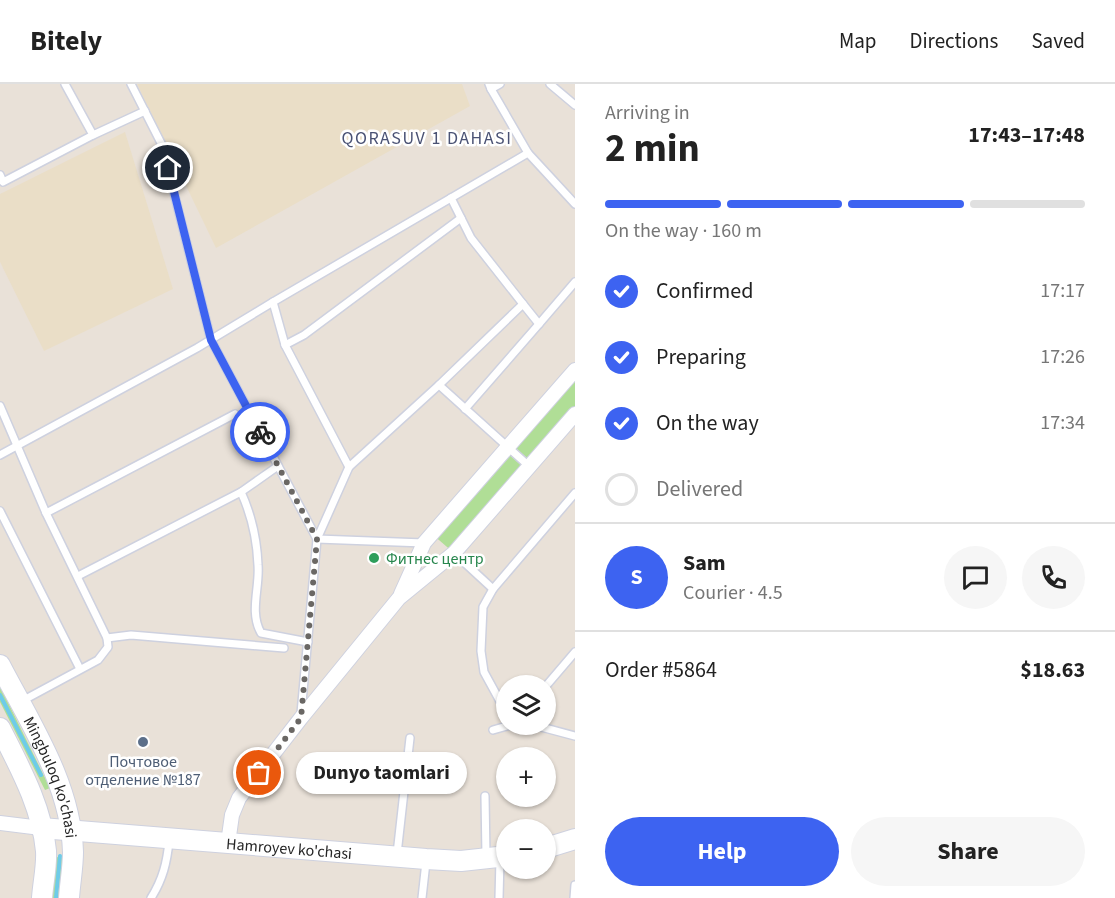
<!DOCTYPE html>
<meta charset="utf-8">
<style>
body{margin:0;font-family:"Source Sans 3",sans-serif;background:#f6f6f6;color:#222;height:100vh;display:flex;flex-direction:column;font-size:22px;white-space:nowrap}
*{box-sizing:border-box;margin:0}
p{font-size:20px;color:#767676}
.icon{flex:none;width:33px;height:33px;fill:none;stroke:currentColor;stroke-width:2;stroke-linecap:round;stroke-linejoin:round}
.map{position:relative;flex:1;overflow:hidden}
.details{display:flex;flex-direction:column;background:#fff;width:540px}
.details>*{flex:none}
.buttons{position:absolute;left:496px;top:591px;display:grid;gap:12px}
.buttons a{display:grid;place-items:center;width:60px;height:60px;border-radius:50%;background:#fff;box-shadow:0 2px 4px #0004;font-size:30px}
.pin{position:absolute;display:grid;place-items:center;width:51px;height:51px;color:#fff;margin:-26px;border:3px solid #fff;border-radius:50%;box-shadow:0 2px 6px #0007}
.courier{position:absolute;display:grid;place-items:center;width:60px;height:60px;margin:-30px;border:4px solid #3d63f1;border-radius:50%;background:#fff;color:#222;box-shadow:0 2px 8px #0007}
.bubble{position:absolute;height:42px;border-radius:21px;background:#fff;box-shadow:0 2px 4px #0004;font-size:20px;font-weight:700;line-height:42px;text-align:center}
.overview em{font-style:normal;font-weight:700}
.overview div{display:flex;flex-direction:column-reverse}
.overview{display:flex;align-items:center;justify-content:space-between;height:102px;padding:0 30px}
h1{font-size:39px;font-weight:700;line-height:45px}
.bar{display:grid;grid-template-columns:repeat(4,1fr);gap:9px 6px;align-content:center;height:72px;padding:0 30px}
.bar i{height:8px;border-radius:4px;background:#e0e0e0}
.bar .selected{background:#3d63f1}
.bar p{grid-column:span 4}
.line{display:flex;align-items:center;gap:15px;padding:0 30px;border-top:2px solid #e0e0e0}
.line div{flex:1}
.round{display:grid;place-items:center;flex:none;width:63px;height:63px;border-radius:32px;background:#f6f6f6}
ol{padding:0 30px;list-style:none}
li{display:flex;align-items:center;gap:18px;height:66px}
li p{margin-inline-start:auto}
li .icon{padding:6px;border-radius:50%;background:#3d63f1;color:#fff;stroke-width:4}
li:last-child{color:#767676}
li i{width:33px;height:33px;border:3px solid #e0e0e0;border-radius:50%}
.action{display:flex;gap:12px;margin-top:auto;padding:12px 30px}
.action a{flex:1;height:69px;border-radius:36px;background:#3d63f1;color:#fff;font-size:24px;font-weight:700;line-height:69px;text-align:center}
.action a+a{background:#f6f6f6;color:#222}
header{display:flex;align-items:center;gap:36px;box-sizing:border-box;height:84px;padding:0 30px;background:#fff;border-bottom:2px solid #e0e0e0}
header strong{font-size:28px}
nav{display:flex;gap:33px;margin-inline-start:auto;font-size:21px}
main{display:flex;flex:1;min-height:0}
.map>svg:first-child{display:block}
.education{fill:#eadec7}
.green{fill:#b0de96}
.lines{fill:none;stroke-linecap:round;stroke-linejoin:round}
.stream{stroke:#6ecbe8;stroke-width:4}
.lane-casing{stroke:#ced1df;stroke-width:10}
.street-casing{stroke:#ced1df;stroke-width:16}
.secondary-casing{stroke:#ced1df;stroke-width:22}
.lane{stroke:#fff;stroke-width:7}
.street{stroke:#fff;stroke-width:14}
.secondary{stroke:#fff;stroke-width:20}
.done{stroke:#6a6764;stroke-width:6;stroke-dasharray:0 10.8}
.route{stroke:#3d63f1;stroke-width:8}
.leisure-dot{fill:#2e9e5b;stroke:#fff;stroke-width:2}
.service-dot{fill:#5c6f8a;stroke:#fff;stroke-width:2}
.labels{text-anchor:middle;stroke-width:5;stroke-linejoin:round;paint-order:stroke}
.leisure-label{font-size:16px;fill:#27864d;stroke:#fff;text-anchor:start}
.service-label{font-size:16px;fill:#4e5e75;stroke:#fff}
.street-label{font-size:16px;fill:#262626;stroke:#fff}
.neighbourhood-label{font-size:18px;letter-spacing:1.5px;fill:#4a5274;stroke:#fff}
</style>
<header>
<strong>Bitely</strong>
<nav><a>Map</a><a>Directions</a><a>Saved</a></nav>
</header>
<main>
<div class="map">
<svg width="575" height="814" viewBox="0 0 575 814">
<rect width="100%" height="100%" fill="#e9e1d8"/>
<!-- education -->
<g class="education">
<polygon points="137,0 462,0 470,22 216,164"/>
<polygon points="125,48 173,205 44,267 0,178 0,110"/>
</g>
<!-- green -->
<g class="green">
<polygon points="575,286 575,330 454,469 432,450"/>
<polygon points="0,602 50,704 45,706 0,618"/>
<polygon points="56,773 64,774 60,814 52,814"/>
</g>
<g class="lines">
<!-- stream -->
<g class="stream">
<polyline points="0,611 41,691"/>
<polyline points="56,814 60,772"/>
</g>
<!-- lane casing -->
<g class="lane-casing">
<g id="lane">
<polyline points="65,0 93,51 145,27"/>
<polyline points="131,0 162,61 211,256 317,455 424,459"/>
<polyline points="489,0 491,5 500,0"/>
<polyline points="550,0 575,21"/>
<polyline points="491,5 528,69 575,120"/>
<polyline points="0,91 3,98 93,51"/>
<polyline points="451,114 471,154 523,220"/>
<polyline points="273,218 528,69"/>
<polyline points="285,261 304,251 461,134"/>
<polyline points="439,301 523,220 539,240 575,198"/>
<polyline points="0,322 46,429 107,554 108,563 98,576 22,617"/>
<polyline points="465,325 539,240"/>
<polyline points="0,371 197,264 273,218 285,261 349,383"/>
<path d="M278 382 241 408C251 430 257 456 258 481 260 503 249 528 261 549L308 558"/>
<polyline points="0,427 80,585"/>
<polyline points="46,429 235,330"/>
<polyline points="454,469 493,505"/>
<polyline points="78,492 241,408"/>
<polyline points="107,554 131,551 284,564"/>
<polyline points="546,602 575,568"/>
<polyline points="301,629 317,455 349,383 439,301 530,383"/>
<polyline points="507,630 484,588 481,567 483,523 493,505 575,409"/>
<polyline points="530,640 575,652"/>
<polyline points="493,646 514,640"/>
<polyline points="485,712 486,772"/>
<polyline points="397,770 410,654"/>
<path d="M151 814C163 795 167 778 169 757"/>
<polyline points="422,814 426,778"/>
<polyline points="499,814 500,775"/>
<polyline points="574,814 575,801"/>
</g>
</g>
<!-- street casing -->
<g class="street-casing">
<g id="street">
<polyline points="401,510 424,459 575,286"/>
<polyline points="0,739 41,744"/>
<polyline points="228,759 232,731 239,714 301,634 399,514 454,469 575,330"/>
</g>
</g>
<!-- secondary casing -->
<g class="secondary-casing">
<g id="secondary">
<path id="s1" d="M0 581C30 639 71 700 73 768 73 783 70 799 69 814"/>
<path d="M0 644C19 682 42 723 46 767 47 782 43 799 42 814"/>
<path id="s2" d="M41 744 426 775 461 777 507 772"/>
<polyline points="546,764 575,755"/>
</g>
</g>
<!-- lane -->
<use href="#lane" class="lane"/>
<!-- street -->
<use href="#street" class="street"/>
<!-- secondary -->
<use href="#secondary" class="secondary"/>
</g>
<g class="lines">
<!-- done -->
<polyline class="done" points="259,689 301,634 317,455 260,348"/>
<!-- route -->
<polyline class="route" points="168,84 211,256 260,348"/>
</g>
<!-- markers -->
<circle class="leisure-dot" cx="374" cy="474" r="6"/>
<circle class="service-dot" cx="143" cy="658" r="6"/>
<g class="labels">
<!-- leisure labels -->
<g class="leisure-label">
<text x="386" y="480">Фитнес центр</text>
</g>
<!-- service labels -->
<g class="service-label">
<text x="143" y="683">Почтовое<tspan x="143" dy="18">отделение №187</tspan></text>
</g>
<!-- street labels -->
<g class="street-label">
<text dy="6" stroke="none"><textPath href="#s1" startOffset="124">Mingbuloq ko'chasi</textPath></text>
<text dy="6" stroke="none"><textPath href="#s2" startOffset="249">Hamroyev ko'chasi</textPath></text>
</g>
<!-- neighbourhood labels -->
<g class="neighbourhood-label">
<text x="427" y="60">QORASUV 1 DAHASI</text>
</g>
</g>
</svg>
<div class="buttons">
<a><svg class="icon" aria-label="layers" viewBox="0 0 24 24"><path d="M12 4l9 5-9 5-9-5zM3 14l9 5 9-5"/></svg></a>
<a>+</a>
<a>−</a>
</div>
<div class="pin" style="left:259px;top:689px;background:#ea580c"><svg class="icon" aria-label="bag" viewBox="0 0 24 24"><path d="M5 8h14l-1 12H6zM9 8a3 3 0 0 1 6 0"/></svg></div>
<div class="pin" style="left:168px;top:84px;background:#1f2937"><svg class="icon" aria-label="home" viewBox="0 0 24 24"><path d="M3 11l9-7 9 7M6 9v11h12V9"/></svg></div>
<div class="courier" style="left:260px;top:348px"><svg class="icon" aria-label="bike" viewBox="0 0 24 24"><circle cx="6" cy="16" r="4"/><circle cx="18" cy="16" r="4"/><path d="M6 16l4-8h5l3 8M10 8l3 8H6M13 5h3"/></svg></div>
<div class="bubble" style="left:296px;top:668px;width:171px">Dunyo taomlari</div>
</div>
<section class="details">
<div class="overview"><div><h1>2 min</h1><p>Arriving in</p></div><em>17:43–17:48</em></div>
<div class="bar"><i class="selected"></i><i class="selected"></i><i class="selected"></i><i></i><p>On the way · 160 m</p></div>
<ol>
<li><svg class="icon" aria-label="check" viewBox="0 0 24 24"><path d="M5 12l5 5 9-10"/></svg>Confirmed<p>17:17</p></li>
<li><svg class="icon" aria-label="check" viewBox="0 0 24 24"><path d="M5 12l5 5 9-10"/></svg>Preparing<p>17:26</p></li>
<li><svg class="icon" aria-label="check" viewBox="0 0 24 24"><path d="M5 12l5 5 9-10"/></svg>On the way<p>17:34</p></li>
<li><i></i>Delivered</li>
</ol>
<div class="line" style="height:108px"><b class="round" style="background:#3d63f1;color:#fff">S</b><div><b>Sam</b><p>Courier · 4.5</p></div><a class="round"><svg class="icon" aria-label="chat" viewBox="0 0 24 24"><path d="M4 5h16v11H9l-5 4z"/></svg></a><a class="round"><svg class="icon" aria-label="phone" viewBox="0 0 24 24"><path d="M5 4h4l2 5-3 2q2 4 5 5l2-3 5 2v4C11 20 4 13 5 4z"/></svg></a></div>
<div class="line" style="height:78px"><div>Order #5864</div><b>$18.63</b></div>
<div class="action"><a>Help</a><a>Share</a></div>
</section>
</main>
